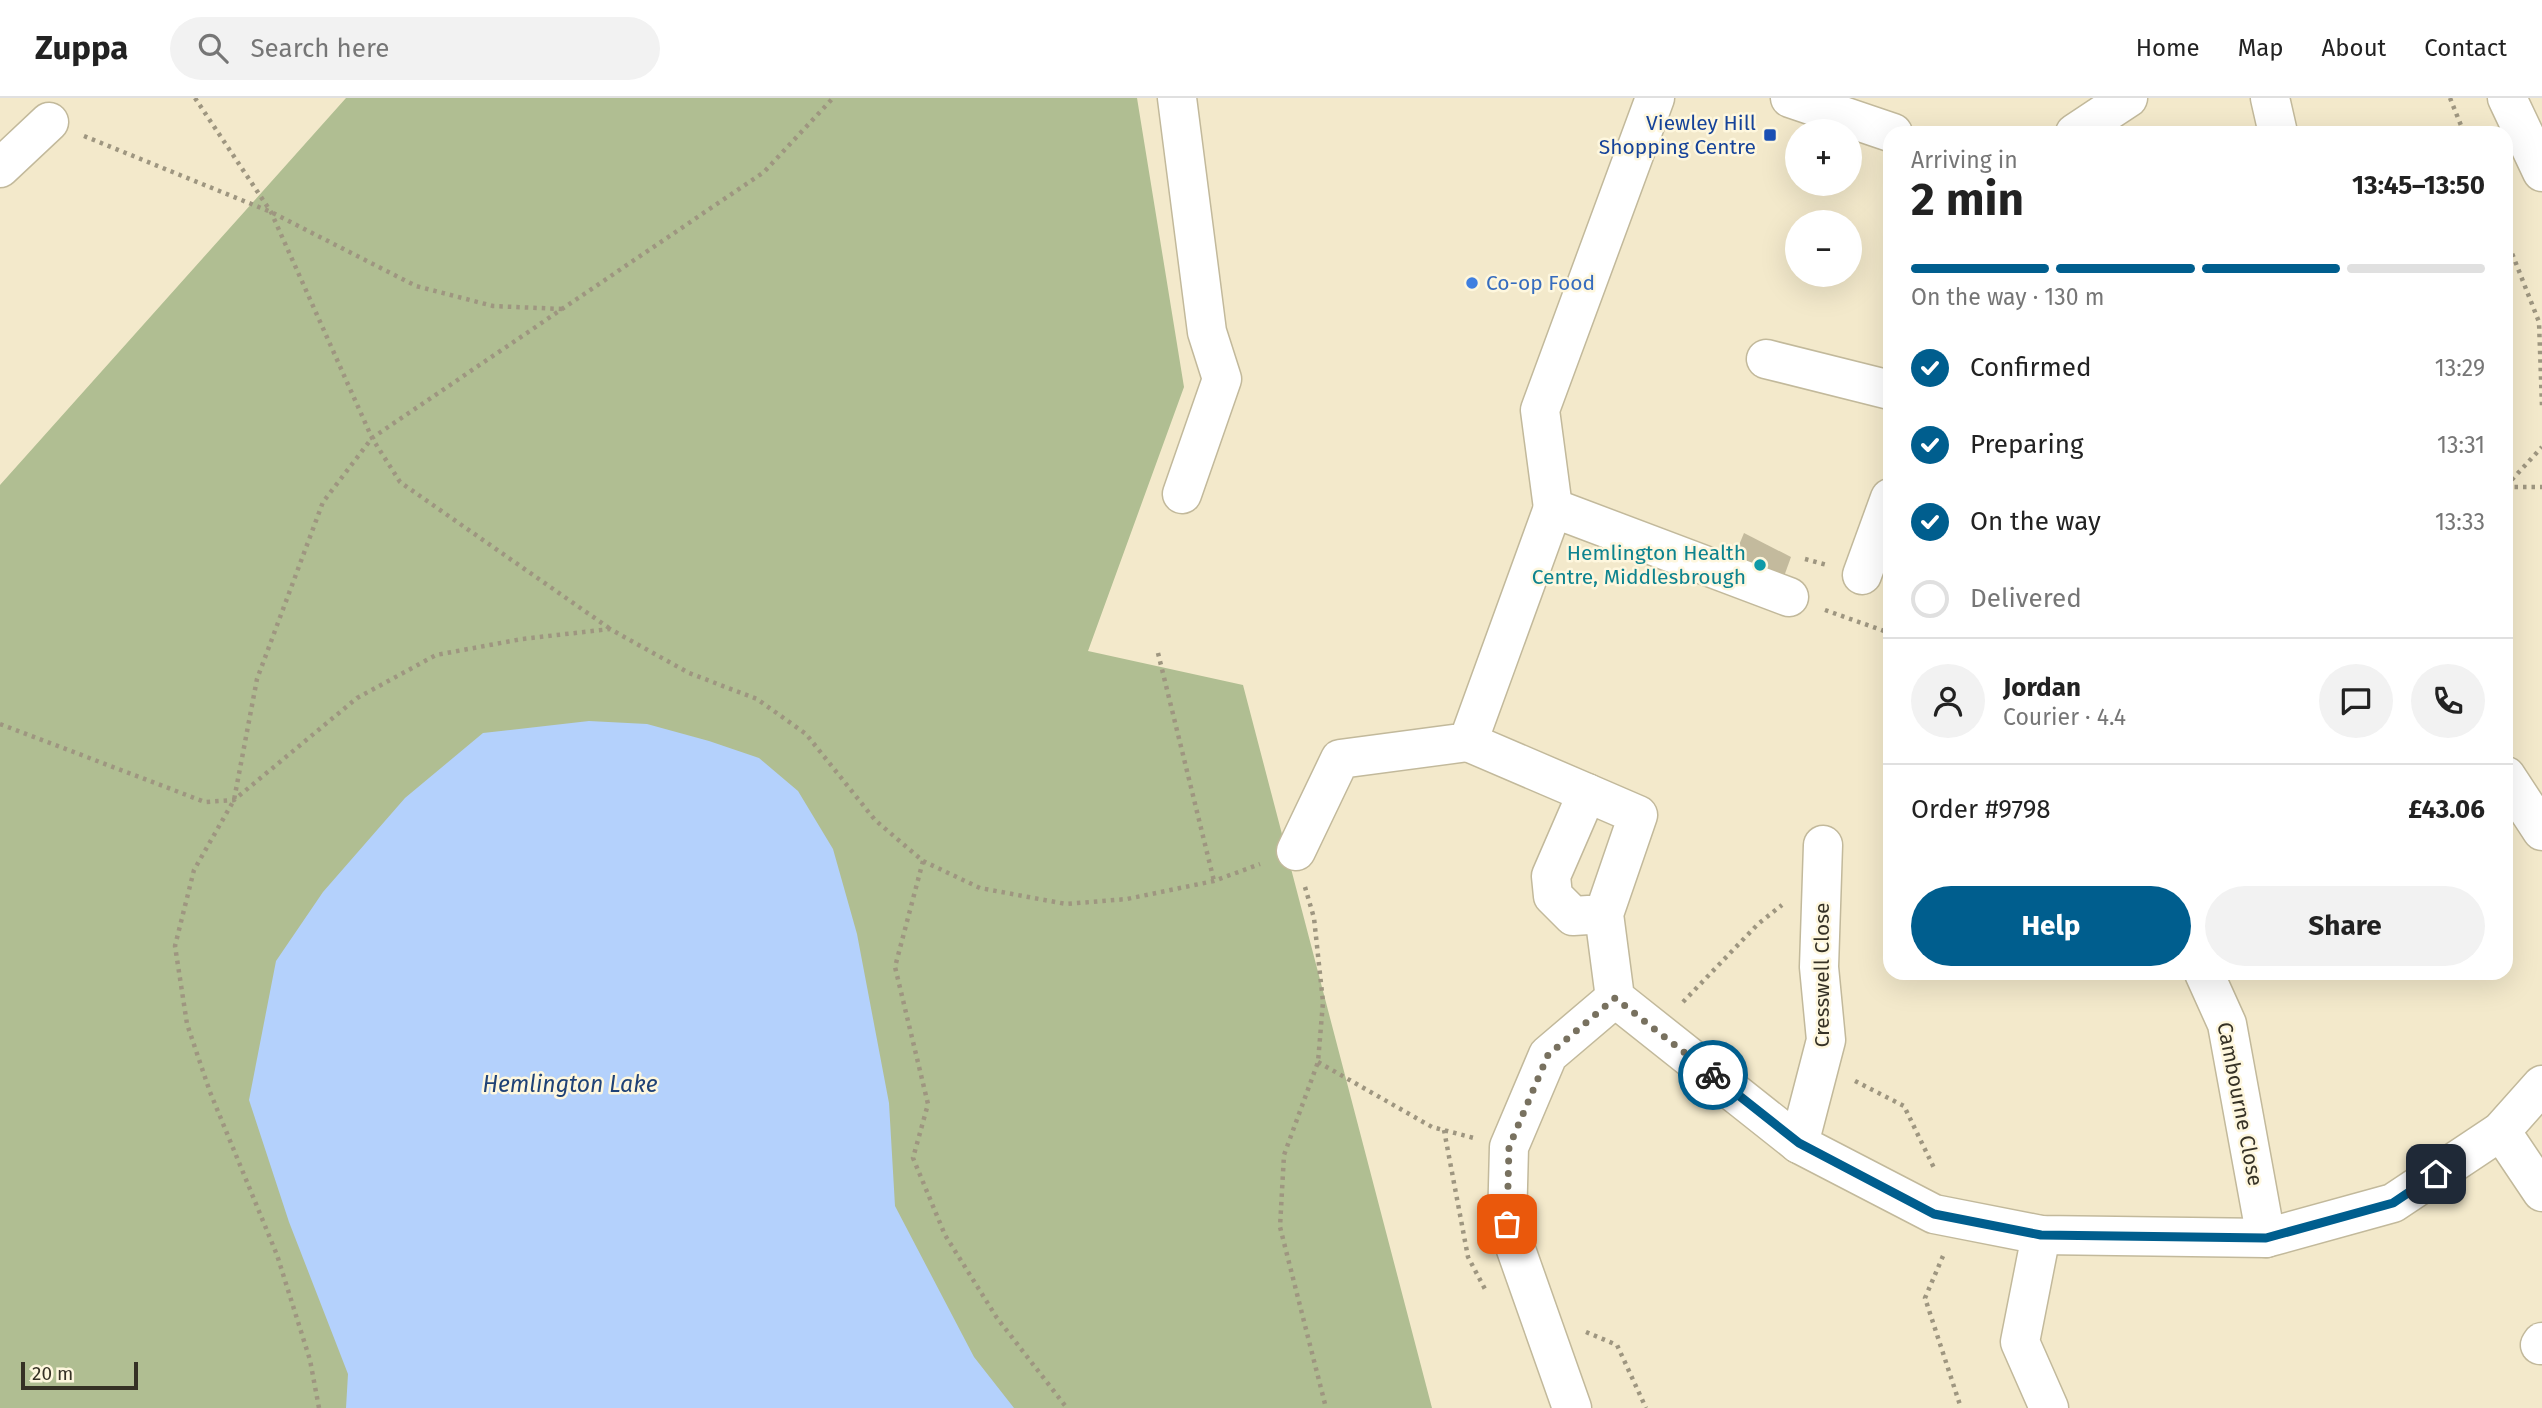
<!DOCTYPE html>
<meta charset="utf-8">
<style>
body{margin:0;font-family:"Fira Sans",sans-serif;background:#f2f2f2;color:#222;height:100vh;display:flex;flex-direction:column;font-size:26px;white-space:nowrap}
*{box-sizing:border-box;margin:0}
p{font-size:23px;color:#767676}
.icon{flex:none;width:38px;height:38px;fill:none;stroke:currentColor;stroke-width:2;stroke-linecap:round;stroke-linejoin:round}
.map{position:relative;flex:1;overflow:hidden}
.panel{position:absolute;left:1883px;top:28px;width:630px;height:854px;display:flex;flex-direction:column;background:#fff;border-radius:21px;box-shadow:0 7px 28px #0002}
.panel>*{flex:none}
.tools{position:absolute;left:1785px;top:21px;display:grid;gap:14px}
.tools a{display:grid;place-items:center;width:77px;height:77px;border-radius:50%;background:#fff;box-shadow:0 7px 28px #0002;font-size:35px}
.scale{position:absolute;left:21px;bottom:18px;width:117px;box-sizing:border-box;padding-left:7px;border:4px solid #353125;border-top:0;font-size:19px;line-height:24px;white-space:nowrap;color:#353125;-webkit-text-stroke:5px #fef7de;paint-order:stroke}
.pin{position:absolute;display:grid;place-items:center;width:60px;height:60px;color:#fff;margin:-30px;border-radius:14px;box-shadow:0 4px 10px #0006}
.courier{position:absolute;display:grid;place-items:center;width:70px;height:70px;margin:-35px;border:5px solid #005e8e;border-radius:50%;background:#fff;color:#222;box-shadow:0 2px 9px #0007}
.summary em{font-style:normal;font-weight:700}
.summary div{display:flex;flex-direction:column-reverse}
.summary{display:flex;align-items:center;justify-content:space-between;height:119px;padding:0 28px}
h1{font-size:46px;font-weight:700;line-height:52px}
.bar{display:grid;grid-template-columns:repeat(4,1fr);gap:10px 7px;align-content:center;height:84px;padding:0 28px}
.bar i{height:9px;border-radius:5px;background:#e0e0e0}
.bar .on{background:#005e8e}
.bar p{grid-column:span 4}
.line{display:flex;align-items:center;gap:18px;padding:0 28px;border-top:2px solid #e0e0e0}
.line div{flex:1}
.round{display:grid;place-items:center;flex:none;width:74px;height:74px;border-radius:37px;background:#f2f2f2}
ol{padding:0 28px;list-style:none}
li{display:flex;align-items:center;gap:21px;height:77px}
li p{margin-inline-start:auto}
li .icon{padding:7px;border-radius:50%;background:#005e8e;color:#fff;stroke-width:4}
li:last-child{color:#767676}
li i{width:38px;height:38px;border:4px solid #e0e0e0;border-radius:50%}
.action{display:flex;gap:14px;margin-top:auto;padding:14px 28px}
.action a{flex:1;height:80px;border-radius:42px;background:#005e8e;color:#fff;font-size:28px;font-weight:700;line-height:80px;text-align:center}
.action a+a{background:#f2f2f2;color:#222}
header{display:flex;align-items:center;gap:42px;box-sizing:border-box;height:98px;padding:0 35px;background:#fff;border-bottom:2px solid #e0e0e0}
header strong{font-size:33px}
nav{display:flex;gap:38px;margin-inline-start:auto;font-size:24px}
.search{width:490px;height:63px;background:#f2f2f2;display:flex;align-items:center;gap:18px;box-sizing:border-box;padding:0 24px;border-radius:38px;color:#767676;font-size:26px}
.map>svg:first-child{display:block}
.green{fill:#b0be92}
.water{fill:#b4d1fc}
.building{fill:#c3ba9d}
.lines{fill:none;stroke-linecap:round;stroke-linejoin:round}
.minor-casing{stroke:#c2b99b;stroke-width:41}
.path{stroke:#9e9680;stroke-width:4.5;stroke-dasharray:3.5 5;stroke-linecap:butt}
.minor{stroke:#fff;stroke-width:38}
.done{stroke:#78715f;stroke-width:7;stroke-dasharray:0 12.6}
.route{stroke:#005e8e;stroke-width:9}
.transit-dot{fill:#1a4fb4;stroke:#fef7de;stroke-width:2.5}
.shop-dot{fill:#3f7fe0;stroke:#fef7de;stroke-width:2.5}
.culture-dot{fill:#0f9aa8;stroke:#fef7de;stroke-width:2.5}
.labels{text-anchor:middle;stroke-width:5;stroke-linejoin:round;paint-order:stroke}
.transit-label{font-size:21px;fill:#164399;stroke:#fef7de;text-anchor:end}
.shop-label{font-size:21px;fill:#366cbe;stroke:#fef7de;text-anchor:start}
.culture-label{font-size:21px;fill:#0d838f;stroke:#fef7de;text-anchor:end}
.street-label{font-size:21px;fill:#353125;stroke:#fef7de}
.water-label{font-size:23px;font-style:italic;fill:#1f4276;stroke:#fef7de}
</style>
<header>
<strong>Zuppa</strong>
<div class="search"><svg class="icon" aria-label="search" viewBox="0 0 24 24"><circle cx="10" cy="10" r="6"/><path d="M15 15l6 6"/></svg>Search here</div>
<nav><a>Home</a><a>Map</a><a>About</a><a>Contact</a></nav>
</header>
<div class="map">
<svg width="2542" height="1310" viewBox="0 0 2542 1310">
<rect width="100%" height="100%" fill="#f3e9cb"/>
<!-- green -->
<polygon class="green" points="346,0 1137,0 1184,289 1088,553 1243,587 1432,1310 0,1310 0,387"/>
<!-- water -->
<polygon class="water" points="589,623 647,626 709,643 759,660 798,693 833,751 857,836 889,1005 895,1108 974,1259 1014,1310 346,1310 348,1276 289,1124 249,1002 276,863 323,794 405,700 483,635"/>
<!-- building -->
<polygon class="building" points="1744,435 1791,459 1778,495 1727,476"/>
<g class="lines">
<!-- minor casing -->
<g class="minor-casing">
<g id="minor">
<polyline points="1177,0 1207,234 1222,281 1182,396"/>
<polyline points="1790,0 1893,35"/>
<polyline points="2270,0 2278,35"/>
<polyline points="2507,0 2542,74"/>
<polyline points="2075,35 2128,0"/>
<polyline points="0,70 49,24"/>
<polyline points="1766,261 1890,292"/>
<polyline points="1553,410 1540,312 1655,0"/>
<polyline points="1862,477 1890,400"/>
<polyline points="1468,644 1587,695"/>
<polyline points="2506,678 2542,733"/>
<polyline points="1296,753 1340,661 1468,644 1553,410 1789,499"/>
<polyline points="1604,816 1573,818 1553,798 1551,778 1587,695 1638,717 1604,816 1615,900 1799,1046 1934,1116 2041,1137 2266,1140 2393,1105 2501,1033 2542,987"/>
<polyline points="2204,875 2227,926 2266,1140"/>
<polyline points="2501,1033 2542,1094"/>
<polyline points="1799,1046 1826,942 1819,869 1823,747"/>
<polyline points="2041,1137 2020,1244 2049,1310"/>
<polyline points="2540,1247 2542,1244"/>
<polyline points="1572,1310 1507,1126 1509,1049 1548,957 1615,900"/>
</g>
</g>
<!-- path -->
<g class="path">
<polyline points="195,0 271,114 372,340 400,384 609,530"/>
<polyline points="2450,0 2464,35"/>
<polyline points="84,38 271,114 416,188 493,208 562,211"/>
<polyline points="2506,140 2539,224 2542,308"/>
<polyline points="2506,388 2542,349"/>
<polyline points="2506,389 2542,389"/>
<polyline points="1805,461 1827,467"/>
<polyline points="1825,512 1890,535"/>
<polyline points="1158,555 1214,783"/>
<polyline points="0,626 205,704 234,702 357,600 436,557 522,541 610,531 689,575 757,601 806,636 875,722 923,763 980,790 1066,806 1127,801 1214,783 1260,766"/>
<polyline points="923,763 895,869 928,1006 913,1060 945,1137 997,1220 1067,1310"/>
<polyline points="1305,789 1314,820 1323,904 1318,964 1284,1057 1280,1129 1326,1310"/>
<polyline points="1683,904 1758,826 1782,807"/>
<polyline points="1318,964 1432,1029 1474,1040"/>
<polyline points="1855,983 1904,1008 1934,1070"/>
<polyline points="1444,1032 1468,1159 1486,1193"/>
<polyline points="1943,1158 1925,1200 1961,1310"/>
<polyline points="1586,1234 1617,1247 1646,1310"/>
<polyline points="319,1310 310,1262 277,1157 210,994 187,926 175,848 194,772 234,702 257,581 323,404 372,340 764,74 833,0"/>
</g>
<!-- minor -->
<use href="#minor" class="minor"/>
</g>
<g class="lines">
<!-- done -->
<polyline class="done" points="1507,1126 1509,1049 1548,957 1615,900 1713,977"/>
<!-- route -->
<polyline class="route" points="1713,977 1799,1045 1934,1116 2041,1137 2266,1140 2393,1105 2436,1076"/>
</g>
<!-- markers -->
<rect class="transit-dot" x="1763" y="30" width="14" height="14" rx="3.5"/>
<circle class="shop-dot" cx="1472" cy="185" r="7"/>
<circle class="culture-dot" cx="1760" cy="467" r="7"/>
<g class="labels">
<!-- transit labels -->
<g class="transit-label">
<text x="1756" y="32">Viewley Hill<tspan x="1756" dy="24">Shopping Centre</tspan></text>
</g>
<!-- shop labels -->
<g class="shop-label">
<text x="1486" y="192">Co-op Food</text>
</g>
<!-- culture labels -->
<g class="culture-label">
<text x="1746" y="462">Hemlington Health<tspan x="1746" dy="24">Centre, Middlesbrough</tspan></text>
</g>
<!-- street labels -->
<g class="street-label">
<text transform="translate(1822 877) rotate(-90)" y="7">Cresswell Close</text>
<text transform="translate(2240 1006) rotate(79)" y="7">Cambourne Close</text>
</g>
<!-- water labels -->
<g class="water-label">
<text x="570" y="994">Hemlington Lake</text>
</g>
</g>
</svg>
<div class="tools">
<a>+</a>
<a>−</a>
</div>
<div class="scale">20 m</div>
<div class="pin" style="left:1507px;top:1126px;background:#ea580c"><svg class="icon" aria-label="bag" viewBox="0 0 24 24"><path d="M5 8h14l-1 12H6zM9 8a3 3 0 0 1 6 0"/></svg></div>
<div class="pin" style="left:2436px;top:1076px;background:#1f2937"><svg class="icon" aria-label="home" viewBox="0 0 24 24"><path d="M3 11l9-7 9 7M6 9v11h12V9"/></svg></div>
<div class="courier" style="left:1713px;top:977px"><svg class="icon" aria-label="bike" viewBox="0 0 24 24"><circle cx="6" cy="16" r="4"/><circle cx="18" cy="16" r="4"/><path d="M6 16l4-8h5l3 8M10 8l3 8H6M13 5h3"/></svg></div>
<section class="panel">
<div class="summary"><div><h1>2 min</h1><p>Arriving in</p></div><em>13:45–13:50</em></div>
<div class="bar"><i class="on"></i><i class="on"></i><i class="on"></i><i></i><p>On the way · 130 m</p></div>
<ol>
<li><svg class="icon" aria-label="check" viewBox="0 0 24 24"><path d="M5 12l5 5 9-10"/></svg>Confirmed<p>13:29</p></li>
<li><svg class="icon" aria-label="check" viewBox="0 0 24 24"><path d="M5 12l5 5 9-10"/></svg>Preparing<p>13:31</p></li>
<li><svg class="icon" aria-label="check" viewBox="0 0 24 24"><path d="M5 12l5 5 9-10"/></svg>On the way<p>13:33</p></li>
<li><i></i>Delivered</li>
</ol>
<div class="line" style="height:126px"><a class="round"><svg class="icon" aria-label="person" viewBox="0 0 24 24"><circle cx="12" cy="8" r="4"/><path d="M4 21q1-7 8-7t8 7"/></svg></a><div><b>Jordan</b><p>Courier · 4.4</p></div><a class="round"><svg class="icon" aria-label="chat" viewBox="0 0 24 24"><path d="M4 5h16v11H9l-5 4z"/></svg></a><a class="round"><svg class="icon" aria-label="phone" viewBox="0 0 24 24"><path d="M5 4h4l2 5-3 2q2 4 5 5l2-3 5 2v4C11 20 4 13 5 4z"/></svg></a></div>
<div class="line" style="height:91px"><div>Order #9798</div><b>£43.06</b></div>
<div class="action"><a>Help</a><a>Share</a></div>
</section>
</div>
